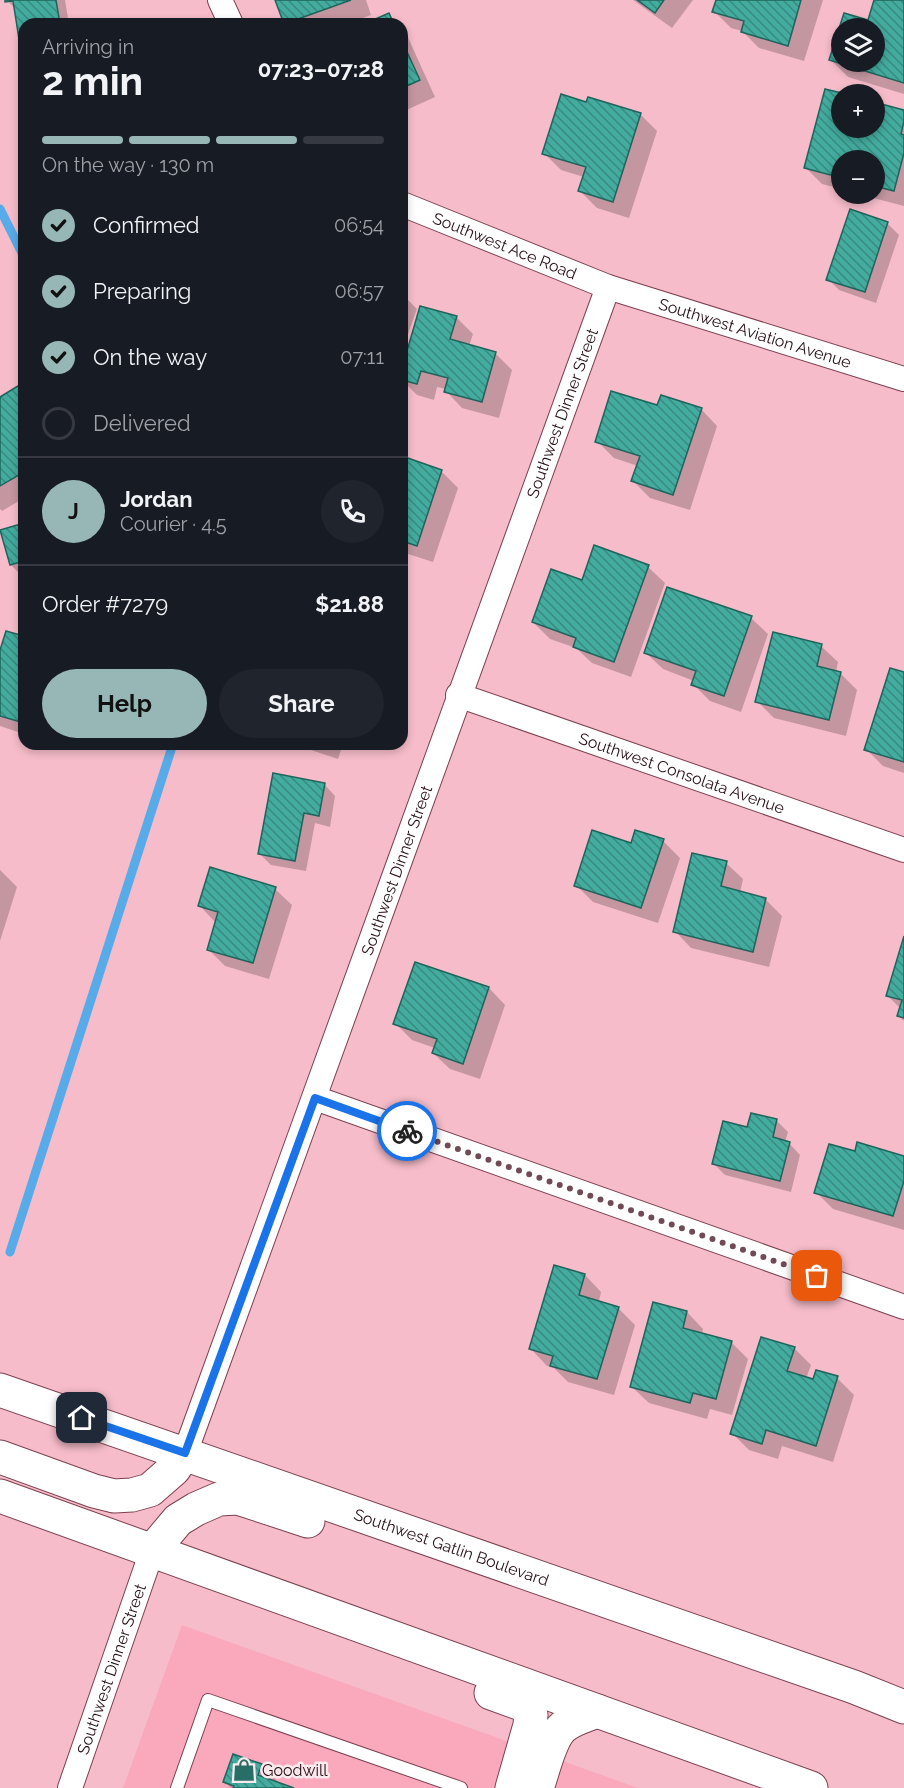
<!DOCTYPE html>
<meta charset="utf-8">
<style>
body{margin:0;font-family:Raleway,sans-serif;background:#20242c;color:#f1f3f6;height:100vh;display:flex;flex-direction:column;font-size:22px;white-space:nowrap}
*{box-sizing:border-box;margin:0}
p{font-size:20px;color:#9ea1a6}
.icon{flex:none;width:33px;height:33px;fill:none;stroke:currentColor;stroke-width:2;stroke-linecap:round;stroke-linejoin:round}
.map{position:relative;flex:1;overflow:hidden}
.side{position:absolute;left:18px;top:18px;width:390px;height:732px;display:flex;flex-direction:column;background:#171b24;border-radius:18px;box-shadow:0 3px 9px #0003}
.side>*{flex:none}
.buttons{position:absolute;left:831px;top:18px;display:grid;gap:12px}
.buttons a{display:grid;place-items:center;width:54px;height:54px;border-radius:50%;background:#171b24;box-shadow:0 3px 9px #0003;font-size:30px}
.pin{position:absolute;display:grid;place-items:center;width:51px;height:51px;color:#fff;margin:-26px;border-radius:12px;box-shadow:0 3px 9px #0006}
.courier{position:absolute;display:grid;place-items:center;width:60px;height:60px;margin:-30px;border:4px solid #1a73e8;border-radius:50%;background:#fff;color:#222;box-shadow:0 2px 8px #0007}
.summary em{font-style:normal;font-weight:700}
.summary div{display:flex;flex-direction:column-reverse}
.summary{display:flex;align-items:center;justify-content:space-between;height:102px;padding:0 24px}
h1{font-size:39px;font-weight:700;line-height:45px}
.bar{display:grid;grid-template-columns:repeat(4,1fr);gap:9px 6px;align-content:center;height:72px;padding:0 24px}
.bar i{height:8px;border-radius:4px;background:#363941}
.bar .current{background:#96b7b5}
.bar p{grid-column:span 4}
.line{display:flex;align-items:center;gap:15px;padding:0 24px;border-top:2px solid #363941}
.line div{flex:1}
.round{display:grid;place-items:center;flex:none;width:63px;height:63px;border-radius:32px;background:#20242c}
ol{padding:0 24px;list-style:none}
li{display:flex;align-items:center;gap:18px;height:66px}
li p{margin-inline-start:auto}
li .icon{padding:6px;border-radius:50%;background:#96b7b5;color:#111;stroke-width:4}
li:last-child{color:#9ea1a6}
li i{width:33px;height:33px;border:3px solid #363941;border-radius:50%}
.button{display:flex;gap:12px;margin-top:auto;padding:12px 24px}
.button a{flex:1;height:69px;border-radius:36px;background:#96b7b5;color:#111;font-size:24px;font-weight:700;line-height:69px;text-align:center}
.button a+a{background:#20242c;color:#f1f3f6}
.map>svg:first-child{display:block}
.built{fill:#faa9bd}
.shadow{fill:#0003;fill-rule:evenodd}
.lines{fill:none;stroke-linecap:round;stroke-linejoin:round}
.stream{stroke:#57abe9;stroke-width:9}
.building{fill:url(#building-back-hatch);stroke:#1f645c;stroke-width:1.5;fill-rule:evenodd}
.service-casing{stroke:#7d4051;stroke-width:14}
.minor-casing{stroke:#7d4051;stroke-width:26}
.primary-casing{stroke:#7d4051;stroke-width:35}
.service{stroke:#fff;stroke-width:12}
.minor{stroke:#fff;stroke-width:24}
.primary{stroke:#fff;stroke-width:33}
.done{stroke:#704b55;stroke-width:6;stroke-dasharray:0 10.8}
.route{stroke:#1a73e8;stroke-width:8}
.labels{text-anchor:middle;stroke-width:5;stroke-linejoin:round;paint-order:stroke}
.street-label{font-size:16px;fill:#280e16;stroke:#faeaed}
.poi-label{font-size:16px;fill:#280e16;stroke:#faeaed;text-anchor:start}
</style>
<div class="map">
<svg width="904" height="1788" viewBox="0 0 904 1788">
<defs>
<pattern id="building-back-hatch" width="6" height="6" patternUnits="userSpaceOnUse" patternTransform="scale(1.5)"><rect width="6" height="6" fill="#43ac9e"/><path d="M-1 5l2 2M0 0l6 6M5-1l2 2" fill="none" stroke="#388a80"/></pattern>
</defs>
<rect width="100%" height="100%" fill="#f6bcc9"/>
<!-- built -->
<polygon class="built" points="182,1625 638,1788 123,1788"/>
<!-- shadow -->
<g class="shadow">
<polygon points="7,0 65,0 69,24 24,24 24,42 20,38 16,10"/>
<polygon points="276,0 366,0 371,15 347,24 285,24"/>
<polygon points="633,0 693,0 672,28"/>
<polygon points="717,0 823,0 804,61 759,48 742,31 731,28 714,11"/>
<path d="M876 0H904V94L848 77 831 60 845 14 869 22ZM842 28H874V62H842Z"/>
<polygon points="402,28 405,31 435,97 402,112"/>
<polygon points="587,104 640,114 657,131 629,218 597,208 580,191 584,177 561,170 544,153"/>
<polygon points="904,111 904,206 858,194 874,194 874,160 842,160 842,189 822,184 806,168 842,128 874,128"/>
<polygon points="887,223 899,235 876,303 839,290 828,279"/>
<polygon points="402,294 417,309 402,351"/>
<polygon points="456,317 473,334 469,346 495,353 512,370 499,418 462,408 446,391 446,389 437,387 434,400 417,395 402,380 402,373"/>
<polygon points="21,386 24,390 24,498 2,511 0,509 0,399"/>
<polygon points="658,407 701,409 717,426 690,510 650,498 633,481 638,466 614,458 597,441"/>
<polygon points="402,458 441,471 458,488 433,562 402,552"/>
<polygon points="24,525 24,578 11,565"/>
<polygon points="648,567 665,583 631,677 592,663 576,648 550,639 533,622 583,582"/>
<polygon points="751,618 768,634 741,712 710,701 693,684 694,681 663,669 646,653"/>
<polygon points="24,638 24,734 0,726 0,655"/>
<polygon points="821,646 838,662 836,672 840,673 857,690 846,736 774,718 757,701"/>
<polygon points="904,674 904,773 883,766 866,749"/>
<polygon points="56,744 70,744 69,748"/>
<polygon points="293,744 343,744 338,759"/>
<polygon points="324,784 335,796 330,827 315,823 306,871 271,865 259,853"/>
<polygon points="663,841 680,858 658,923 593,902 576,885 632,844"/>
<polygon points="726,863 743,879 740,893 765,899 782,916 769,967 691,948 675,931"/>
<polygon points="0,870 17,887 0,941"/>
<polygon points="275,889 292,905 269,979 225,966 208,949 216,923 200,906"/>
<polygon points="904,941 904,1021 899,1016 901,1009 887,995"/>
<polygon points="416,964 489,988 505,1005 480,1079 450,1069 433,1053 435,1048 412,1040 395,1023"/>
<polygon points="776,1120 788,1132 785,1142 789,1143 800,1155 791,1192 725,1175 714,1164 748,1129"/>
<polygon points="856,1153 904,1158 904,1230 833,1209 816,1192"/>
<polygon points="555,1267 585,1275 601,1292 599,1301 618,1308 635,1325 614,1395 568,1382 554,1368 547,1366 531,1349"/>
<polygon points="687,1312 703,1329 702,1334 731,1342 748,1359 732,1415 710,1409 707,1419 649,1403 632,1387"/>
<polygon points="794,1348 811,1365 806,1379 814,1381 837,1378 854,1395 833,1462 782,1446 778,1459 749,1450 732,1433"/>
<polygon points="261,1765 278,1782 290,1788 231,1788 225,1782"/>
</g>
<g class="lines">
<!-- stream -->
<g class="stream">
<polyline points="0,209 24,257"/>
<polyline points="10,1252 173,744"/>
</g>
</g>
<!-- building -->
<g class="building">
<polygon points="5,0 56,0 60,24 24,24 24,38 19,39 13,1 5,2"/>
<polygon points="275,0 351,0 284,24"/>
<polygon points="637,0 664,0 655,13"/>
<polygon points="716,0 801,0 788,46 741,32 744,21 712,12"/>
<path d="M874 0H904V83L829 60 844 13 868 20ZM842 28H874V62H842Z"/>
<polygon points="389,13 394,24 364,24"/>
<polygon points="402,41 420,80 402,88"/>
<polygon points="825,89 846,94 842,94 842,128 874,128 874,102 904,110 904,121 901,134 904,135 904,153 894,191 874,186 874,160 842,160 842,178 804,168"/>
<polygon points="561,94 586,102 588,97 641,113 613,202 578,191 586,167 542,154"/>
<polygon points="850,209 888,222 865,292 826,280"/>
<polygon points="420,306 457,316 450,339 496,352 482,402 444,392 448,378 421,371 417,384 402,380 402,368"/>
<polygon points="21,384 24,390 24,472 0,486 0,397"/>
<polygon points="611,391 657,405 661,395 702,408 673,495 631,481 640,456 595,442"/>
<polygon points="402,456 442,470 417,546 402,541"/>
<polygon points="24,523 24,561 10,565 0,530"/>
<polygon points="594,545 649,565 614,662 573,647 576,638 532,622 551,569 582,580"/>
<polygon points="667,587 752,616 724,696 691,685 696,671 644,653"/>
<polygon points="6,631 24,636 24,723 0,716 0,650"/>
<polygon points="773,632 822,644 817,666 841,672 829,720 755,702"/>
<polygon points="890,668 904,672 904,762 864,750"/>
<polygon points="273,773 325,783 319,816 304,813 295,861 258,854"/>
<polygon points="592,830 631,843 635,830 664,839 641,908 574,886"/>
<polygon points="692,853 727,861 721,886 766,898 753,952 673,932"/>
<polygon points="210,867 276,887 253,963 207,950 218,912 198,906"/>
<polygon points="904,936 904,1018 897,1016 902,1000 886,996"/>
<polygon points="415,962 489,987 463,1064 432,1053 437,1039 393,1024"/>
<polygon points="751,1113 777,1119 773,1137 790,1142 780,1181 712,1164 723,1121 747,1127"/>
<polygon points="857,1142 904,1156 904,1181 893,1216 814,1193 829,1144 855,1151"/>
<polygon points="554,1265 585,1274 579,1295 619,1307 597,1379 550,1366 553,1356 529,1349"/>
<polygon points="653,1302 687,1311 683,1328 732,1341 716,1399 693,1393 690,1403 630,1387"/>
<polygon points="761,1337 795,1347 787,1371 813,1379 816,1370 838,1376 816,1446 766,1430 762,1444 730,1434"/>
<polygon points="233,1754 262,1764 258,1775 294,1788 233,1788 234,1786 223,1782"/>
</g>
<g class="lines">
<!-- service casing -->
<g class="service-casing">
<polyline id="service" points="177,1788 208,1700 461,1788"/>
</g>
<!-- minor casing -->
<g class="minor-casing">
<g id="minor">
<polyline points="220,0 231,24"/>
<path id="s1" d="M402 204 608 287 904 379"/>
<path id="s2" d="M458 695 904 850"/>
<polyline points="315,1098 904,1307"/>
<path id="s3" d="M185 1453C327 1065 466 675 608 287"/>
<path id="s4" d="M70 1788 152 1551"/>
</g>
</g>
<!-- primary casing -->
<g class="primary-casing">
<g id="primary">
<path id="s5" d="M0 1390 854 1687 904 1707"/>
<polyline points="0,1457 94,1491 114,1496 132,1495 150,1490 174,1469 185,1453"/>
<polyline points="0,1496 811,1788"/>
<polyline points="152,1551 178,1520 196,1509 219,1499 238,1498 308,1521"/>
<polyline points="491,1693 527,1706 531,1715 530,1725 512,1788"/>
<path d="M537 1788C543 1772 550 1738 563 1727 572 1719 585 1716 597 1711"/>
</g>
</g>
<!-- service -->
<use href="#service" class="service"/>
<!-- minor -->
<use href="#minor" class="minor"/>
<!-- primary -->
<use href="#primary" class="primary"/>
</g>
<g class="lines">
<!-- done -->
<polyline class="done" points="407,1131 817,1276"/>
<!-- route -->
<polyline class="route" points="82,1418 185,1453 315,1098 407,1131"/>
</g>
<!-- icons -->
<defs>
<g id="shop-bare" transform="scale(1.8)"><path d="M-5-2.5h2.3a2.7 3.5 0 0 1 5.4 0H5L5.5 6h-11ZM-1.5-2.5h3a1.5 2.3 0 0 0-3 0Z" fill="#276e65" stroke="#faeaed" stroke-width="2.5" paint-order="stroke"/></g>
</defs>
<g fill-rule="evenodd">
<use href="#shop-bare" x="244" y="1770"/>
</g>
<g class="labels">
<!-- street labels -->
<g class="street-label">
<text dy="6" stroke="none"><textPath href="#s1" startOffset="111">Southwest Ace Road</textPath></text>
<text dy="6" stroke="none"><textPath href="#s1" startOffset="376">Southwest Aviation Avenue</textPath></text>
<text dy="6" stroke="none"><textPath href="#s3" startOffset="1106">Southwest Dinner Street</textPath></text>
<text dy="6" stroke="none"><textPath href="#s2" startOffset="237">Southwest Consolata Avenue</textPath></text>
<text dy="6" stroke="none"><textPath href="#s3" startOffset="620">Southwest Dinner Street</textPath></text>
<text dy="6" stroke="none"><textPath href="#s5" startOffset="478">Southwest Gatlin Boulevard</textPath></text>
<text dy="6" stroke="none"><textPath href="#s4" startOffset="126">Southwest Dinner Street</textPath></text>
</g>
<!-- poi labels -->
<g class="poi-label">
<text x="262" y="1776">Goodwill</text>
</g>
</g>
</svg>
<div class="buttons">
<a><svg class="icon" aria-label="layers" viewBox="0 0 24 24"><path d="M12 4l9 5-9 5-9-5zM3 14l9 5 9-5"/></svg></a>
<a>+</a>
<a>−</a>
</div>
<div class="pin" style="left:817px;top:1276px;background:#ea580c"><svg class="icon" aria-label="bag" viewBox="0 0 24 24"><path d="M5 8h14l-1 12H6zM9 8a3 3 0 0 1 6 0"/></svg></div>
<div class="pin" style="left:82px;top:1418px;background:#1f2937"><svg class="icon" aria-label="home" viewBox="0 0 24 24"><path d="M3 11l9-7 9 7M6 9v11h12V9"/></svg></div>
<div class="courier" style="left:407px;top:1131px"><svg class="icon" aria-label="bike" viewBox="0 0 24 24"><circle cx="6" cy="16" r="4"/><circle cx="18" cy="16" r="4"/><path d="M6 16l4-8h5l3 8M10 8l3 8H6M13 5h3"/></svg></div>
<section class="side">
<div class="summary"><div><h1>2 min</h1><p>Arriving in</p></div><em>07:23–07:28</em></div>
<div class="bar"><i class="current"></i><i class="current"></i><i class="current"></i><i></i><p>On the way · 130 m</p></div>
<ol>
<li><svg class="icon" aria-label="check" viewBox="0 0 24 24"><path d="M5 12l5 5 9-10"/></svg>Confirmed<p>06:54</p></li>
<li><svg class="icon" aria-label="check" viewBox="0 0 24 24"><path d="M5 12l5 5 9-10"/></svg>Preparing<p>06:57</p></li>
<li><svg class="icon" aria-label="check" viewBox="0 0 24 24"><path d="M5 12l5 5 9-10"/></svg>On the way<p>07:11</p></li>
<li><i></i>Delivered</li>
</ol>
<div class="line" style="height:108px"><b class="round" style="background:#96b7b5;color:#111">J</b><div><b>Jordan</b><p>Courier · 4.5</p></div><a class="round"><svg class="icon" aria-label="phone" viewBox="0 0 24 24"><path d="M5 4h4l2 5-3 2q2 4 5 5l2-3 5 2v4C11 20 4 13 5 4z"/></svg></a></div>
<div class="line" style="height:78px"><div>Order #7279</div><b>$21.88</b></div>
<div class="button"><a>Help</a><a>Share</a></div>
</section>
</div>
